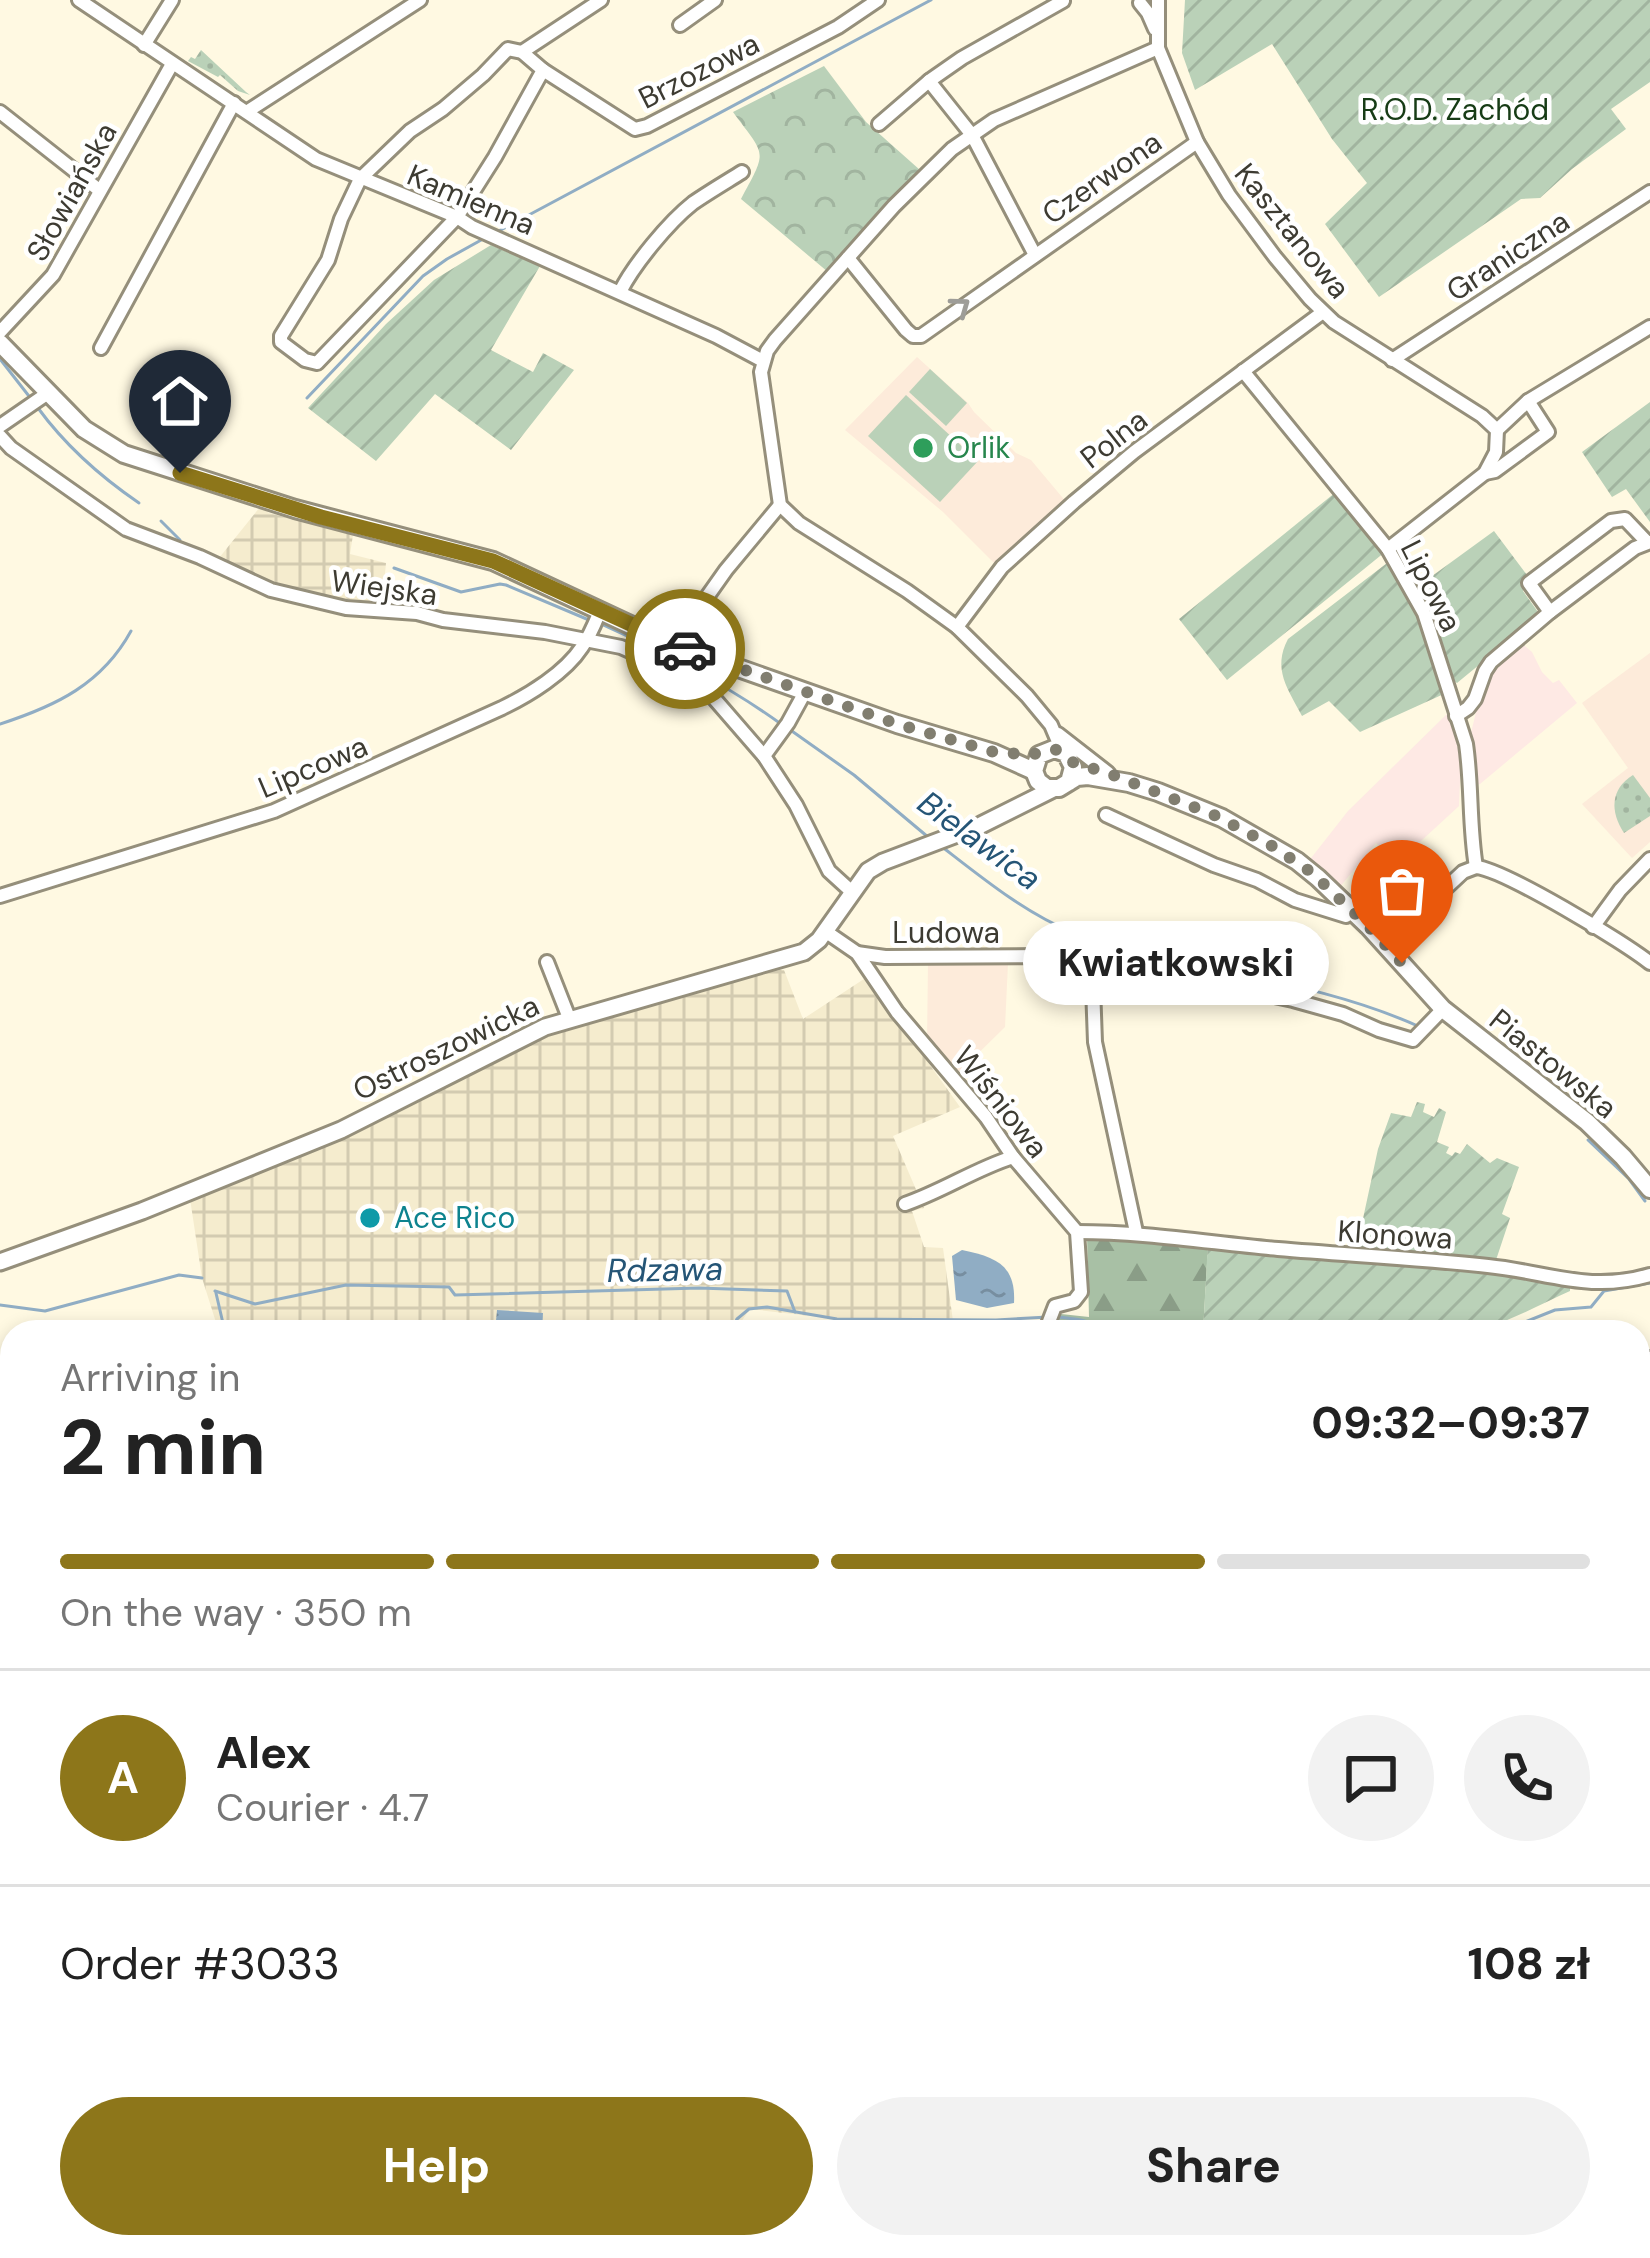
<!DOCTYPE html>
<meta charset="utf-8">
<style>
body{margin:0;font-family:"DM Sans",sans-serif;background:#f2f2f2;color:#222;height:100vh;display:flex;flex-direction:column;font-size:45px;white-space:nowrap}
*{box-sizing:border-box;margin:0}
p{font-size:39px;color:#767676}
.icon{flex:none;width:66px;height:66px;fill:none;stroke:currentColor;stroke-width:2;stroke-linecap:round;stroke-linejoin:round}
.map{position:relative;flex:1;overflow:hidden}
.drawer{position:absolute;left:0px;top:1320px;width:1650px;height:939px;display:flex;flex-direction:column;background:#fff;border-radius:36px 36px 0 0;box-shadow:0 6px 18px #0003}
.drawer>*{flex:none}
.pin{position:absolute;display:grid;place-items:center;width:102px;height:102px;color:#fff;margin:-123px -51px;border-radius:50% 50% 50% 0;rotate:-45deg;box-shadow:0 0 12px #0007}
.pin .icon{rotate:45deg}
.courier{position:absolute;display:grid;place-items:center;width:120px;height:120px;margin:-60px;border:9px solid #8d761a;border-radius:50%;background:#fff;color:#222;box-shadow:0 3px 15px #0007}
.bubble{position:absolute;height:84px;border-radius:42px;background:#fff;box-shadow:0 6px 18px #0003;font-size:39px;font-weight:700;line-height:84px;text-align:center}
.head em{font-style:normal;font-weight:700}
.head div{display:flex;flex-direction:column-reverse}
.head{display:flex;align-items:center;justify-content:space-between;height:204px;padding:0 60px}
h1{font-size:78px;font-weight:700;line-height:90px}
.bar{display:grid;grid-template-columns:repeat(4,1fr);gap:18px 12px;align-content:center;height:144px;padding:0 60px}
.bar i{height:15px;border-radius:9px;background:#e0e0e0}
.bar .selected{background:#8d761a}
.bar p{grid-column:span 4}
.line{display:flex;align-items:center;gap:30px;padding:0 60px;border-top:3px solid #e0e0e0}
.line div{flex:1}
.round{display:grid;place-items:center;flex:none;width:126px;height:126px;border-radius:63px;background:#f2f2f2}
.primary-button{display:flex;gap:24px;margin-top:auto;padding:24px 60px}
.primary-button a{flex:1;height:138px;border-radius:72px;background:#8d761a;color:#fff;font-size:48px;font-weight:700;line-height:138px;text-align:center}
.primary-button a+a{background:#f2f2f2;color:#222}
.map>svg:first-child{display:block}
.commercial{fill:#fee9e4}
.industrial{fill:url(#industrial-grid)}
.education{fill:#fdebda}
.grass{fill:url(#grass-dots)}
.forest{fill:url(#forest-firs)}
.park{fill:url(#park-crowns)}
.garden{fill:url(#garden-furrows)}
.pitch{fill:#bad1b8}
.water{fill:url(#water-ripples)}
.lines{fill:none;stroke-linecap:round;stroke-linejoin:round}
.stream{stroke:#90adc4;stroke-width:3}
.minor-casing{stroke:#958f7b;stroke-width:18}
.tertiary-casing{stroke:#958f7b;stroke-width:21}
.secondary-casing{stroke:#958f7b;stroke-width:22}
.minor{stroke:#fff;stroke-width:12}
.tertiary{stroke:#fff;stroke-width:15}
.secondary{stroke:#fff;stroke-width:16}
.oneway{stroke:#9e9d98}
.done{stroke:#817e70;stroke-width:12;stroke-dasharray:0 21.6}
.route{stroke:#8d761a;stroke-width:15}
.leisure-dot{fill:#2e9e5b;stroke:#fff;stroke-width:4.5}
.culture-dot{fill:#0f9aa8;stroke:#fff;stroke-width:4.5}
.labels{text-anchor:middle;stroke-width:9;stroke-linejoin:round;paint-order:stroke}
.street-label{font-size:30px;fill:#3d3b32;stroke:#fff}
.park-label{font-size:30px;fill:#173c16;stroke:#fff}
.leisure-label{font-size:30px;fill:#27864d;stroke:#fff;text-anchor:start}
.culture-label{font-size:30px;fill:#0d838f;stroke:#fff;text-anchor:start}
.water-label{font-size:33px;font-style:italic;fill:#255576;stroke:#fff}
</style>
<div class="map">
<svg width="1650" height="2258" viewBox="0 0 1650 2258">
<defs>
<pattern id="industrial-grid" width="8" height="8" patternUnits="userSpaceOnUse" patternTransform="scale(3)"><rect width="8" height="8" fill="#f5ecce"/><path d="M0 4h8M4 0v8" fill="none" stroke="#d3cbb1"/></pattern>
<pattern id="grass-dots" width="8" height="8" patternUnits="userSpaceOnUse" patternTransform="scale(3)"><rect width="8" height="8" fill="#bad1b8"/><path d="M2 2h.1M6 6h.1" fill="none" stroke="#a1b49f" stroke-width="1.8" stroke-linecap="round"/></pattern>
<pattern id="forest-firs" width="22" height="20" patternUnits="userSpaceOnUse" patternTransform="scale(3)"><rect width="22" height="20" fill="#a8c0a5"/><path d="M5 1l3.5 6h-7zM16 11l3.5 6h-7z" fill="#8a9d87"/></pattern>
<pattern id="park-crowns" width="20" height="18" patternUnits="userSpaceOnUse" patternTransform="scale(3)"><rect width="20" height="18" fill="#bad1b8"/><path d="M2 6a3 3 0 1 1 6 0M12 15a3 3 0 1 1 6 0" fill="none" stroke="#a1b49f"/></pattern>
<pattern id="garden-furrows" width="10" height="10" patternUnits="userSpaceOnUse" patternTransform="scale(3)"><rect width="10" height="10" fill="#bad1b8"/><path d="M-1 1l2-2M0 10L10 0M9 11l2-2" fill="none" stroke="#a1b49f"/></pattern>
<pattern id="water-ripples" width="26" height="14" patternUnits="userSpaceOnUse" patternTransform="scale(3)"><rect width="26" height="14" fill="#90adc4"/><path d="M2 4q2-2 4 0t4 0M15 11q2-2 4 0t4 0" fill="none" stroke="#778ea0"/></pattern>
</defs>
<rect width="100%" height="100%" fill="#fff9e2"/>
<!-- commercial -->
<g class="commercial">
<polygon points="1520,642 1532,652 1542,672 1553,683 1559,680 1577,703 1480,784 1474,786 1470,737 1485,675"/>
<polygon points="1448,713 1461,757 1459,806 1397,863 1376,843 1339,888 1308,862 1348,811"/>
</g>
<!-- industrial -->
<g class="industrial">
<polygon points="260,507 269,513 353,535 350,554 386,563 382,606 336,605 272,587 219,558"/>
<polygon points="751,968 784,970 803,1019 867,977 960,1107 893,1136 924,1208 912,1211 924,1247 943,1248 953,1321 837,1319 750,1309 734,1332 219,1332 202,1278 189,1192 462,1070 524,1028"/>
</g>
<!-- education -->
<g class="education">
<polygon points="917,357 968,403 974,412 1016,453 1031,460 1067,503 996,565 943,512 845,430"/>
<polygon points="1650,653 1650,842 1632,858 1582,804 1628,768 1582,703"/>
<polygon points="928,963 1008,963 1005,1027 958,1073 927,1042"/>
</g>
<!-- grass -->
<g class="grass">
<polygon points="201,50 246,92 250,95 238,91 220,75 218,77 188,61 191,57 195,59"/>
<path d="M1633 775 1650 798V816L1624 833C1610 812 1610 789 1633 775Z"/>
<polygon points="1638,2099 1650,2136 1650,2196 1646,2194 1642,2182 1647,2179 1638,2149"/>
<polygon points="1650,2214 1650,2258 1637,2258 1635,2251 1630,2252 1629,2247 1638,2247 1638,2218"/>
<polygon points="799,2247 1184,2247 1194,2254 1193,2258 797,2258"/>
</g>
<!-- forest -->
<g class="forest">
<polygon points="1087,1237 1208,1247 1203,1332 1053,1332 1056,1317 1061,1314 1089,1317"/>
<polygon points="3,2089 12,2089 12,2247 799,2247 797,2258 0,2258 0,2111 3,2109"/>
</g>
<!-- park -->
<path class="park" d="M824 66 866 122 920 170 828 272 741 199C768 149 766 157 733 112Z"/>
<!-- garden -->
<g class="garden">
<polygon points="1185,0 1650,0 1650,82 1611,109 1626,129 1572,169 1540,198 1521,199 1379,297 1325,224 1367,183 1332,139 1272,44 1195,90 1182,53"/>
<polygon points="491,245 540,266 491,350 533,372 543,353 574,370 511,450 435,394 376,461 308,408 386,324 434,280"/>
<polygon points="1650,402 1650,522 1626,489 1612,497 1582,452"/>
<polygon points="1336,492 1385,552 1227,680 1179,619"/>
<polygon points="1494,531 1527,575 1523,591 1538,612 1536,618 1457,683 1454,681 1417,587"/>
<path d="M1391 560 1418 612 1446 693 1360 732 1329 701 1302 716C1288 689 1272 669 1288 639Z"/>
<polygon points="1417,1102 1425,1104 1423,1112 1434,1117 1439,1108 1446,1112 1437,1142 1449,1147 1446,1153 1452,1156 1455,1152 1460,1154 1467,1144 1490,1163 1497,1158 1519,1167 1502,1214 1510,1218 1496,1260 1356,1251 1378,1149 1391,1113 1411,1117"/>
<path d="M1208 1241 1570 1281V1291C1524 1311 1466 1349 1415 1328L1404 1332H1203Z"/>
<polygon points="804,1323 915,1327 1044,1325 1041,1332 798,1332"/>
<polygon points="1,1466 12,1487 12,2062 0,2068"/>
<polygon points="1643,1933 1648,1955 1650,1955 1650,2030 1638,2033 1638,1934"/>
<polygon points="1349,2247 1388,2247 1391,2258 1327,2258 1327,2254"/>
<polygon points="1566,2247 1629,2247 1630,2252 1635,2251 1637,2258 1568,2258"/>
</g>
<!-- pitch -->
<g class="pitch">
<polygon points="930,369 967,403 946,426 909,392"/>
<polygon points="906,395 978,461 940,502 868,436"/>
</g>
<!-- water -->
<g class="water">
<path d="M962 1250C996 1257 1016 1265 1014 1303L987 1308 956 1300 952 1256Z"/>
<polygon points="497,1310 543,1313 542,1332 495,1332"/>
</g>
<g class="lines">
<!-- stream -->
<g class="stream">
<polyline points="497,232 931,0"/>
<polyline points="0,359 32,400"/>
<polyline points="307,398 423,276 447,259 483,239"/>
<path d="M38 408C65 445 101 477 139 503"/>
<polyline points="161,521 180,540"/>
<polyline points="394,568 461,592 500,584 506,585 589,620"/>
<path d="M601 624C663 652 726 684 781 724"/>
<path d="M0 724C56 706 102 684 131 631"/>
<polyline points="789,729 854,775 928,837"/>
<path d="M941 846C981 877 1025 913 1072 932 1104 946 1137 951 1170 959 1254 978 1341 991 1420 1027"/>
<polyline points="1588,1140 1629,1179 1645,1201"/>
<polyline points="215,1291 255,1304 346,1285 449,1287 455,1295 699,1288 787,1291 795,1312"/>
<polyline points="216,1293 225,1332"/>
<polyline points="0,1305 45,1311 179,1275 202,1278"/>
<path d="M1058 1317C1075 1319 1094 1320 1107 1332"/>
<polyline points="731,1332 737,1319 749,1309 767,1307 837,1319 996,1320 1048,1317"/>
<polyline points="1404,1332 1415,1328 1425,1332"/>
<polyline points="1500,1332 1555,1310 1591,1307 1604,1291 1650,1283"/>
<polyline points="1638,1855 1650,1852"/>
</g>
<!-- minor casing -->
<g class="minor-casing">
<g id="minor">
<polyline points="79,0 316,159 457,217 472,227 716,336 763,361"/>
<polyline points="1158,0 1158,48 1197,142 1229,195 1275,257 1310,299 1334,322 1482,416 1497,430 1496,452 1485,473 1388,549"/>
<polyline points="1140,3 1148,13 1155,29"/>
<polyline points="680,25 715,0"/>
<polyline points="144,45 172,0"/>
<polygon points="508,49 522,52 543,70 495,157 457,217 317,363 305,360 281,342 281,336 328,260 341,219 360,179 410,131 443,109 483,75"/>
<polyline points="522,52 601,0"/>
<polyline points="543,70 635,129 647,126 838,27 878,0"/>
<polyline points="929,81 962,58 1063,1"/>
<polyline points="248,111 420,0"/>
<polyline points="0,112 99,190"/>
<polyline points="879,124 929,81 972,135 1035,255"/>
<polyline points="848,258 906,330 913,336 921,336 1197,142"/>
<path d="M620 292C634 264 669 222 693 203 709 192 726 182 742 172"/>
<polyline points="0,332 53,275 172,64"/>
<polyline points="101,348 234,103"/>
<polyline points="1392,360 1650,192"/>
<path d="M1243 371 1388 549 1424 613 1466 744C1472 785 1469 825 1476 867"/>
<polyline points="0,426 48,393"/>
<polyline points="1497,430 1528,401 1650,327"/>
<polyline points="0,436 11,448 126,529 200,557 271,590 346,608 417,613 443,620 545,632 621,647 675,671 700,684 712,696 764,756 796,805 829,871 852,892"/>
<polyline points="1485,473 1495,471 1548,432 1528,401"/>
<polyline points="1550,612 1529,583 1611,521 1625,519 1647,542"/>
<polyline points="957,627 1002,567 1074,502 1134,452 1323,312"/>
<polyline points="673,645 726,570 780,505"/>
<polyline points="1456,716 1468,708 1475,699 1485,671 1491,662 1550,612 1635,548 1650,542"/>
<polyline points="1058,734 1108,773"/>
<polyline points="1062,751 1051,725 1027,696 957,627 907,591 799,523 780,505 761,372 767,351 775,340 894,206 952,149 994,120 1158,48"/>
<polyline points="764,756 788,723 805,692"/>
<polyline points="1106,815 1214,865 1257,880 1295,900 1346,916 1354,911"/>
<path d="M1476 867C1503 869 1626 943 1650 963"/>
<path d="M0 896 274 811 502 708C529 695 565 673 582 647 590 636 595 623 600 611"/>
<polyline points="1593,927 1620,890 1650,859"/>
<polyline points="825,931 857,953 897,1012 986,1117 1013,1157 1077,1232 1081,1292 1074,1301 1055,1306 1045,1332"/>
<polyline points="1386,944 1463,872 1476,867"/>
<polyline points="857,953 885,957 1044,956 1118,962 1293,1000 1343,1014 1379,1030 1413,1040 1443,1009"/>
<polyline points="1092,959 1095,1042 1136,1232"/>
<polyline points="547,962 569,1018"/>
<path d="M905 1204C943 1191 975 1169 1013 1157"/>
<path d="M1077 1232C1145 1232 1211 1243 1278 1249 1348 1255 1418 1258 1488 1266 1548 1272 1589 1293 1650 1275"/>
<polyline points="1638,1360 1650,1358"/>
<polyline points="1638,1419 1650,1420"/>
<polyline points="1638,2042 1650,2039"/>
<polyline points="1638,2212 1650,2209"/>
<polyline points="1230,2258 1238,2248 1273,2253 1289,2247"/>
<polyline points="1487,2258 1523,2247"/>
</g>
</g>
<!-- tertiary casing -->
<g class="tertiary-casing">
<polyline id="tertiary" points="0,1262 142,1211 341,1130 545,1027 804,952 819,940 868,871 883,862 981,825 1053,789"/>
</g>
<!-- secondary casing -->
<g class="secondary-casing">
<g id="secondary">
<polyline points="0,343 84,429 124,454 295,509 493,561 673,645 897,724 994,753 1034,771"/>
<polyline points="1069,782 1073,767 1066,753 1054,749 1039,755 1034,771 1038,781 1047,788 1059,788 1077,777 1088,776 1129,783 1158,792 1222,818 1297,861 1318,878 1368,926 1443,1009 1587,1122 1623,1157 1650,1189"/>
<polyline points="1638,1898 1650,1894"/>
<polyline points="1202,2258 1205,2247"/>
</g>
</g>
<!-- minor -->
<use href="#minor" class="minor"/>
<!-- tertiary -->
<use href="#tertiary" class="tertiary"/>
<!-- secondary -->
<use href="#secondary" class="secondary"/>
</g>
<!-- one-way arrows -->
<defs><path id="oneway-chevron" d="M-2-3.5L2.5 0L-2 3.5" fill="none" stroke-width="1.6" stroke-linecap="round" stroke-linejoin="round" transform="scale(3)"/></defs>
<use class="oneway" href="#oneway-chevron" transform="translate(961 306) rotate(-36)"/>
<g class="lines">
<!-- done -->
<polyline class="done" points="685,649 897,724 994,752 1031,755 1051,749 1058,750 1074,763 1108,773 1214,815 1269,844 1311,872 1368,926 1402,963"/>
<!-- route -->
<polyline class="route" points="180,473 321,517 493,561 685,649"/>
</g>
<!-- markers -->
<circle class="leisure-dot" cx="923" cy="448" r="12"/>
<circle class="culture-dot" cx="370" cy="1218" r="12"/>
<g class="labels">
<!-- street labels -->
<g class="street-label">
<text transform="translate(699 71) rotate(-27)" y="10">Brzozowa</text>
<text transform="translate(1102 178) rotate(-35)" y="10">Czerwona</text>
<text transform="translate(72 192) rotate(-61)" y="10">Słowiańska</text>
<text transform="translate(471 200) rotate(23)" y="10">Kamienna</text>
<text transform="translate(1292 231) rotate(51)" y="10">Kasztanowa</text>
<text transform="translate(1508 256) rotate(-33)" y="10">Graniczna</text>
<text transform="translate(1114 439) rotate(-38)" y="10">Polna</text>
<text transform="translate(1431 586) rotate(63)" y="10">Lipowa</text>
<text transform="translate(384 588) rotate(8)" y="10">Wiejska</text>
<text transform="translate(313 767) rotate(-23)" y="10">Lipcowa</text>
<text x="946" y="943">Ludowa</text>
<text transform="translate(446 1048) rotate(-26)" y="10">Ostroszowicka</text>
<text transform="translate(1553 1064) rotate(39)" y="10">Piastowska</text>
<text transform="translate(1001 1102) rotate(52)" y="10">Wiśniowa</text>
<text transform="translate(1395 1235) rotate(4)" y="10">Klonowa</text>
</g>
<!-- park labels -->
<g class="park-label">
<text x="1455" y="120">R.O.D. Zachód</text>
</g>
<!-- leisure labels -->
<g class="leisure-label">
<text x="947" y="458">Orlik</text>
</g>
<!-- culture labels -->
<g class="culture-label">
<text x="394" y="1228">Ace Rico</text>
</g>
<!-- water labels -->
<g class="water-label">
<text transform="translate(980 840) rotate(36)" y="12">Bielawica</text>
<text transform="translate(665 1269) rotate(-1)" y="12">Rdzawa</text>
</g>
</g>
</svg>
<div class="pin" style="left:1402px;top:963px;background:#ea580c"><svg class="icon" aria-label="bag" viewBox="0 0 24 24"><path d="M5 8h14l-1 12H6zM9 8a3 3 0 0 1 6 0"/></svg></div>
<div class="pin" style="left:180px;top:473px;background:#1f2937"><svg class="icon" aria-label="home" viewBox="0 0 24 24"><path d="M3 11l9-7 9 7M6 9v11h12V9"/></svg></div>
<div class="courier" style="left:685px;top:649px"><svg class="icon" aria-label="car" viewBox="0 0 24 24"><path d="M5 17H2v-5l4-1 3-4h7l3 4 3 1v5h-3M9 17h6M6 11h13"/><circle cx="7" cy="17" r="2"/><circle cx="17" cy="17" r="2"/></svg></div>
<div class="bubble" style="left:1023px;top:921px;width:306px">Kwiatkowski</div>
<section class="drawer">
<div class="head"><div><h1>2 min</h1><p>Arriving in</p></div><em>09:32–09:37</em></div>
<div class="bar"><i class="selected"></i><i class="selected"></i><i class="selected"></i><i></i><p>On the way · 350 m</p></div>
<div class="line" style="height:216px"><b class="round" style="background:#8d761a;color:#fff">A</b><div><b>Alex</b><p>Courier · 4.7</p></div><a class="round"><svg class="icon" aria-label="chat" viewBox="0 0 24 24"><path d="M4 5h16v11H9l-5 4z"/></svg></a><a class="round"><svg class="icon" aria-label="phone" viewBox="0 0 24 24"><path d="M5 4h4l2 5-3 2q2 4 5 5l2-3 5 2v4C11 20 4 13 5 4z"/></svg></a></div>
<div class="line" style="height:156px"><div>Order #3033</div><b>108 zł</b></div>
<div class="primary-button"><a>Help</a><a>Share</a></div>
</section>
</div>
